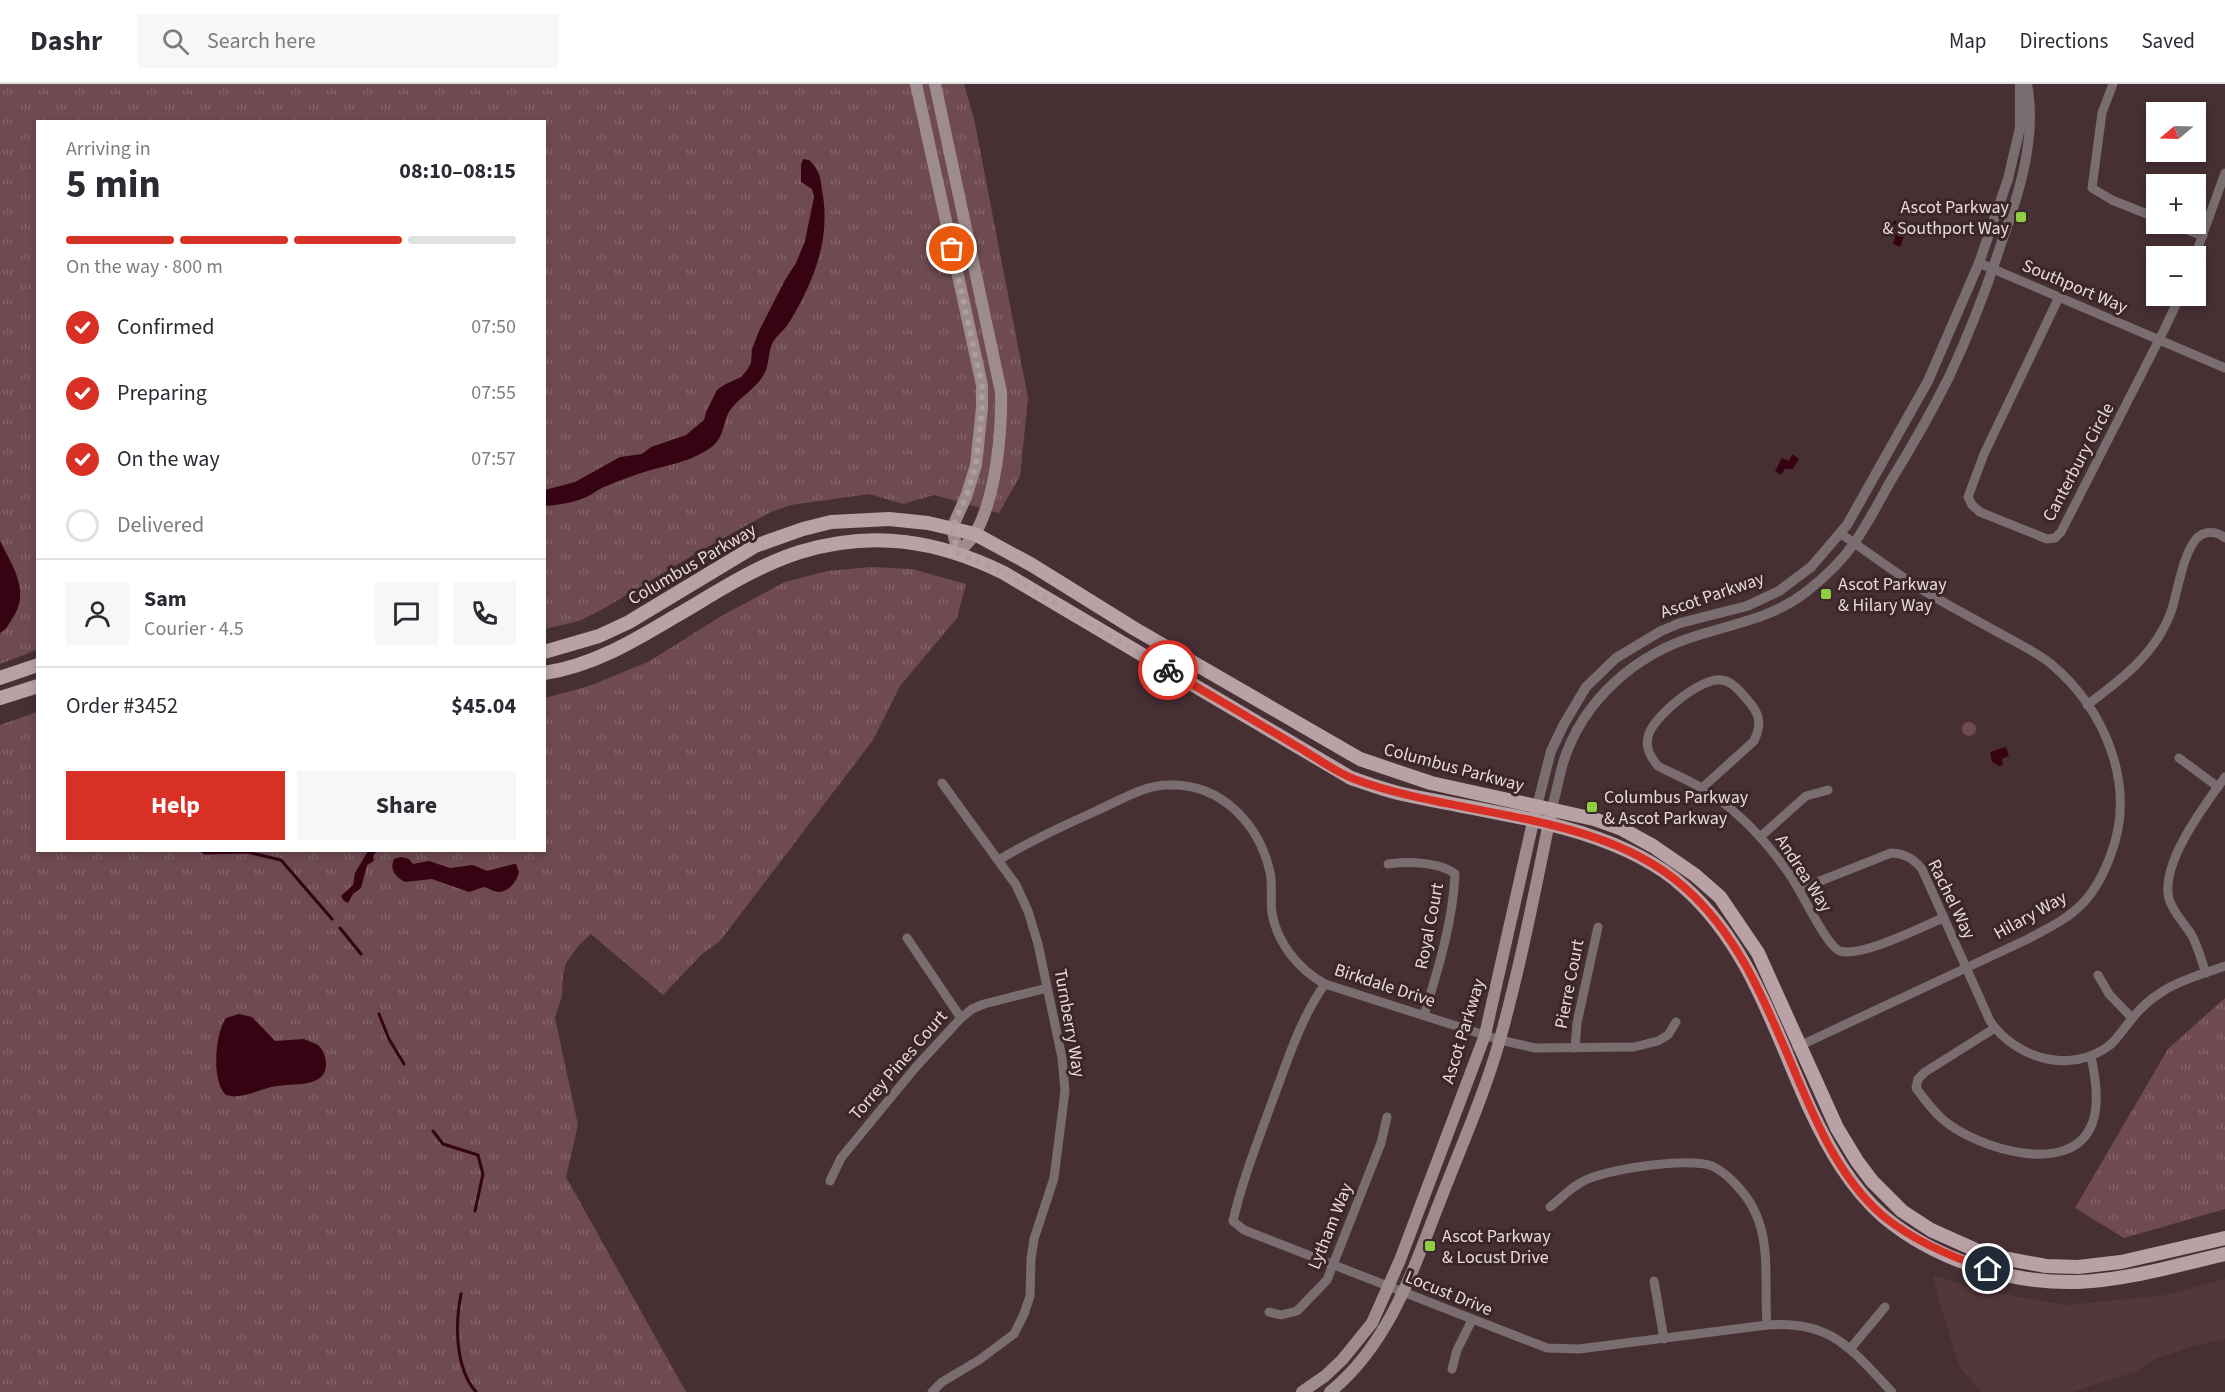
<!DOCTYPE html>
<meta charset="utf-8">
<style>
body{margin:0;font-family:"Source Sans 3",sans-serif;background:#f7f7f7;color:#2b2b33;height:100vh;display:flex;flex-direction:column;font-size:22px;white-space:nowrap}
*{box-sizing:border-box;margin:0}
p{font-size:20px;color:#7c7c81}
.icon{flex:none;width:33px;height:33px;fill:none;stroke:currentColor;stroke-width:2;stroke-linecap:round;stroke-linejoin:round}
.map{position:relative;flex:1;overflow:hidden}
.sheet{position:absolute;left:36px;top:36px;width:510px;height:732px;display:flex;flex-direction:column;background:#fff;border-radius:0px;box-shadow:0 3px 9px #0003}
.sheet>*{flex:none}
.needle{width:39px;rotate:251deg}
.controls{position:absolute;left:2146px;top:18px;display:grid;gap:12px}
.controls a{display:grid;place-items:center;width:60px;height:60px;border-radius:0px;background:#fff;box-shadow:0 3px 9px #0003;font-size:30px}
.pin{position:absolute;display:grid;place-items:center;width:51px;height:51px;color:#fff;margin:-26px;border:3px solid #fff;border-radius:50%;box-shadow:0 2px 6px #0007}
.courier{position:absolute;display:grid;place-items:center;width:60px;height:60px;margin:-30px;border:4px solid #d93025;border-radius:50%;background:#fff;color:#222;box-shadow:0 2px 8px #0007}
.overview em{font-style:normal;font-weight:700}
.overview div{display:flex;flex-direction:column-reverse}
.overview{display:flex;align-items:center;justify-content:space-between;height:102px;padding:0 30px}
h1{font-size:39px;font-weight:700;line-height:45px}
.bar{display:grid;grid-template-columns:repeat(4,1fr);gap:9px 6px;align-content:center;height:72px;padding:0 30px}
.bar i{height:8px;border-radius:4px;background:#e1e1e2}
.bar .on{background:#d93025}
.bar p{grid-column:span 4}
.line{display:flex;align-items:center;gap:15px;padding:0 30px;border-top:2px solid #e1e1e2}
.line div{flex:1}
.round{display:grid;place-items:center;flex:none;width:63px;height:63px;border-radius:0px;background:#f7f7f7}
ol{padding:0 30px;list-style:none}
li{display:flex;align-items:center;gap:18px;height:66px}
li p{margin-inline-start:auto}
li .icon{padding:6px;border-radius:50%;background:#d93025;color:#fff;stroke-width:4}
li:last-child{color:#7c7c81}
li i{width:33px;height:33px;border:3px solid #e1e1e2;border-radius:50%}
.primary-button{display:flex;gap:12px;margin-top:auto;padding:12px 30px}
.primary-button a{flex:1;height:69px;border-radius:0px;background:#d93025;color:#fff;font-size:24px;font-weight:700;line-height:69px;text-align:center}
.primary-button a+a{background:#f7f7f7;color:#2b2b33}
header{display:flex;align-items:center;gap:36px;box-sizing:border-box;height:84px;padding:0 30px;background:#fff;border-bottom:2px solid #e1e1e2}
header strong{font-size:28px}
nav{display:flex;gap:33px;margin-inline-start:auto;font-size:21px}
.search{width:420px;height:54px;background:#f7f7f7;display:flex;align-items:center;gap:15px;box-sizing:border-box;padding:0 21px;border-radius:0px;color:#7c7c81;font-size:22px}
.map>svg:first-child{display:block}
.built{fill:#54373c}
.grass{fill:url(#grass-tufts)}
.green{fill:#6f4b51}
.water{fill:#360313}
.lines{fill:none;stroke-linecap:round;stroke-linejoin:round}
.stream{stroke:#360313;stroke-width:3}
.minor{stroke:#796d6f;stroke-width:9}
.tertiary{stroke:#796d6f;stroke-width:10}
.secondary{stroke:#9d8b8e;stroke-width:12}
.primary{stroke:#b9a2a5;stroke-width:14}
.done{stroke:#af9ea1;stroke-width:6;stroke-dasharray:0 10.8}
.route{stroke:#d93025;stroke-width:8}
.poi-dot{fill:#8ece43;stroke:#3b262a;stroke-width:2}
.labels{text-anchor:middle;stroke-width:6;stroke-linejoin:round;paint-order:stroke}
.poi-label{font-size:18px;fill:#e8dadb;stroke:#3b262a;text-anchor:start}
.street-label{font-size:18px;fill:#e8dadb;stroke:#3b262a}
</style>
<header>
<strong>Dashr</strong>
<div class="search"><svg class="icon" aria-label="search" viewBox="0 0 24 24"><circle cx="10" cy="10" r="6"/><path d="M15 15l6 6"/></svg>Search here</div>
<nav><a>Map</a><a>Directions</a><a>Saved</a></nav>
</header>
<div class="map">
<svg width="2225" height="1308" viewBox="0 0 2225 1308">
<defs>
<pattern id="grass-tufts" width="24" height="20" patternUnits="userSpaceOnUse" patternTransform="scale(1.5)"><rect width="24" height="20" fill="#6f4b51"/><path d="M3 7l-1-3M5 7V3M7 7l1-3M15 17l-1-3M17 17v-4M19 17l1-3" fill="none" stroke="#846469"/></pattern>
</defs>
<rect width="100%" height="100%" fill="#463034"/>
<!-- built -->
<polygon class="built" points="1933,1191 1978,1206 2067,1221 2166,1211 2225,1195 2225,1255 2193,1262 2155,1275 2135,1288 2072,1308 1982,1308 1960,1284 1941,1224"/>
<!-- grass -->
<g class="grass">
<polygon points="0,0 964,0 974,35 1028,314 1020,392 999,429 934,411 903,420 869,410 791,421 771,428 700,467 603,525 579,537 545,545 544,38 38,38 37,566 0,580"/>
<polygon points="871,483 912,485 966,500 957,534 900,602 873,656 720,857 702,870 663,911 591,850 579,861 566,879 563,892 562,912 555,934 578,1041 566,1093 686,1308 0,1308 0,641 37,628 38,766 544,766 545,614 589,602 648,578 723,531 785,498 827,487"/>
<polygon points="2225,914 2225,1125 2124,1154 2075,1124 2168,965"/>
</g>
<!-- green -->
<circle class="green" cx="1969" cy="645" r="7"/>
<!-- water -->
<g class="water">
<path d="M803 75 809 76C822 89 820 95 823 112 830 157 813 199 790 237 786 245 778 250 773 258 767 269 770 282 763 292 755 305 740 313 731 325 723 335 725 351 714 361 692 379 664 381 638 390 627 394 615 398 604 403 597 406 592 411 584 414 572 419 558 421 545 422V406L575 398 620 373 642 370 651 363 686 351 704 336 706 328 717 306 724 301 741 293 747 286 751 279 752 265 759 247 785 196 796 179 805 157 814 113 812 105 801 98V81Z"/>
<polygon points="1894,136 1902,139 1899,146 1905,149 1900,163 1893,160 1895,153 1890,147"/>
<polygon points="1792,370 1799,375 1793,385 1785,385 1781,391 1775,387 1782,374 1789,377"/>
<path d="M0 457C13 483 31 508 12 535 8 541 7 545 0 549Z"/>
<polygon points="2006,663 2009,672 2002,675 2003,681 1999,682 1992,678 1990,668"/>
<polygon points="368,767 377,767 373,772 374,777 367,781 361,804 353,810 348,819 344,817 341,812 353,801 355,789"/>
<path d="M401 773 409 775 413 780 429 777 450 784 473 781 487 787 514 780H516L519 788C517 797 509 808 499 808 494 808 489 804 484 803L469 808 432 795 405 798C396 793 389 786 394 775Z"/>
<path d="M239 930 252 933 275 957 304 955 318 961C323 966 325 971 326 978 328 1004 294 999 277 1002 259 1004 246 1016 226 1011 211 998 215 949 226 934Z"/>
</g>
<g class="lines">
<!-- stream -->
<g class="stream">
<polyline points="201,766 205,769 247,768 281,776 332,835"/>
<polyline points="340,844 361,870"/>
<polyline points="379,930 389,955 404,980"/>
<polyline points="433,1047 443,1060 478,1071 483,1090 475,1127"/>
<path d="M461 1210C455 1240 455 1284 476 1308"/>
</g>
<!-- minor -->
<g class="minor">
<polyline points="2113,0 2102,29 2092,104 2112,116 2157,134"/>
<polyline points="2172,140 2203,152"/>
<polyline points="2195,172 2225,89"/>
<polyline points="1979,179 2225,284"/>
<polyline points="2059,213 1984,370 1968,413 1972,421 1980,428 2047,455 2055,454 2061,448 2164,246 2180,212"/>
<path d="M2087 621C2122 595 2157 569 2172 525 2178 505 2183 471 2196 455 2204 446 2217 447 2225 454"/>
<polyline points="2179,674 2218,703"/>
<path d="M1702 704 1754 657C1761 642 1761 632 1750 619 1742 610 1734 598 1722 596 1702 592 1651 634 1648 653 1645 664 1651 674 1658 682 1673 690 1689 696 1703 705 1738 726 1767 758 1790 791 1801 806 1826 862 1840 867 1860 874 1922 843 1943 834"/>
<polyline points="1760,753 1806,712 1828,706"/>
<path d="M999 776C1030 757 1063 742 1096 727 1119 717 1143 701 1169 701 1221 699 1259 740 1270 788 1273 801 1270 816 1272 829 1277 859 1299 886 1325 900L1500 956 1535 964 1634 963 1658 957 1668 951 1676 938"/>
<path d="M1388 780C1406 777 1441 778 1455 790 1453 837 1438 886 1424 931"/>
<path d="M1800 805 1891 769C1905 769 1914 775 1922 785L1990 937C2016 975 2071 991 2110 961 2118 954 2124 944 2131 936 2140 924 2153 913 2165 906 2183 895 2206 889 2225 882"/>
<polyline points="907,854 961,934"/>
<path d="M2206 889C2201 876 2198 862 2191 850 2184 839 2173 828 2169 815 2160 779 2205 721 2225 693"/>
<polyline points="2098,891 2109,910 2132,934"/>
<path d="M1325 900C1300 935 1287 978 1272 1018 1258 1057 1242 1097 1233 1137L1244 1146 1547 1264 1579 1265 1767 1241C1832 1236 1851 1265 1892 1308"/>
<path d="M1995 944 1925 988 1918 995 1916 1004C1925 1016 1934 1029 1946 1038 1978 1064 2071 1094 2092 1040 2100 1020 2095 992 2091 972"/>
<path d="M1797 963 2028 855C2046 845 2066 836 2081 821 2096 806 2104 789 2111 770 2137 701 2105 625 2050 579 2036 568 2019 560 2003 551 1979 538 1955 525 1931 511 1900 493 1871 470 1841 450"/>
<polyline points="1575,964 1577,939 1598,843"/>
<polyline points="830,1097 841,1074 915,984 961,934 972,925 984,920 1047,904"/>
<path d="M1550 1123C1560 1115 1570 1104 1582 1098 1603 1085 1689 1073 1712 1082 1728 1089 1748 1112 1755 1128 1771 1161 1764 1204 1767 1241"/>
<polyline points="1654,1197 1664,1255"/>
<polyline points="1269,1228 1281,1231 1297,1227 1327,1196 1381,1059 1387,1033"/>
<polyline points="1850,1265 1885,1223"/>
<polyline points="1452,1285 1457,1266 1472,1236"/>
<polyline points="932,1308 942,1298 979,1276 1014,1250 1024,1230 1030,1212 1031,1175 1034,1155 1054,1094 1065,1007 1062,974 1038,860 1028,827 1016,801 942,699"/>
</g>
<!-- tertiary -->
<g class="tertiary">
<polyline points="1537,722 1551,667 1564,640 1586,603 1616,574 1661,547 1680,539 1747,522 1779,507 1811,483 1847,441 1928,297 1979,179 2008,95 2020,44 2020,0"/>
<path d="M1552 724C1556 709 1559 694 1563 679 1583 615 1637 569 1699 551 1737 539 1774 533 1806 508 1824 494 1842 477 1855 458 1868 439 1879 418 1890 398 1911 364 1931 329 1949 293 1970 248 1988 201 2003 154 2020 107 2037 51 2027 0"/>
</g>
<!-- secondary -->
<g class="secondary">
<polyline points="916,0 982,301 982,324 976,381 966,413 952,444 958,469"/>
<path d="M935 0 1001 308C1002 348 996 412 976 448 972 456 964 462 958 469"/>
<polyline points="1302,1308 1325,1292 1342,1276 1372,1239 1400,1176 1485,951 1535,729"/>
<path d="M1330 1308C1388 1261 1412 1189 1438 1122 1459 1067 1484 1012 1500 955 1521 880 1536 801 1552 724"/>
</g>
<!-- primary -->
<g class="primary">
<polyline points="544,568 599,552 629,538 755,462 803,445 831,438 889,435 928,439 975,450 1032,481 1135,545 1360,675 1431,699 1594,735 1622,745 1653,762 1695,791 1720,813 1758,869 1837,1044 1857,1077 1872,1097 1902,1127 1931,1146 1978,1167 2003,1174 2046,1182 2078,1183 2121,1178 2225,1154"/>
<path d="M544 589C592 582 634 557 674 533 714 510 755 482 800 468 873 446 937 456 1004 489L1351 694C1366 699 1382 705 1398 709 1489 730 1613 739 1684 803 1751 862 1775 949 1811 1027 1829 1065 1851 1104 1883 1132 1935 1176 2011 1200 2078 1198 2128 1196 2177 1181 2225 1170"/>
<polyline points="0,594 38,581"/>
<polyline points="0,614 38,602"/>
</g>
</g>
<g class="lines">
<!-- done -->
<polyline class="done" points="952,165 982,301 982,324 976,381 966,413 952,444 958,469 1004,489 1168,586"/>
<!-- route -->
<path class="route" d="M1168 586C1210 611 1252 635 1293 660 1313 671 1333 687 1354 695 1458 734 1599 727 1684 803 1739 851 1766 920 1794 986 1816 1038 1839 1094 1883 1132 1914 1157 1951 1173 1988 1185"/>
</g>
<!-- markers -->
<g class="poi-dot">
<rect x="2015" y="127" width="12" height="12" rx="3"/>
<rect x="1820" y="504" width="12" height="12" rx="3"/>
<rect x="1586" y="717" width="12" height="12" rx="3"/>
<rect x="1424" y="1156" width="12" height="12" rx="3"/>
</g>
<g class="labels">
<!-- poi labels -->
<g class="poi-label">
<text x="2009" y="129" text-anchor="end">Ascot Parkway<tspan x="2009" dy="21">&amp; Southport Way</tspan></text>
<text x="1838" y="506">Ascot Parkway<tspan x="1838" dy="21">&amp; Hilary Way</tspan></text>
<text x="1604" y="719">Columbus Parkway<tspan x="1604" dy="21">&amp; Ascot Parkway</tspan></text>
<text x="1442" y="1158">Ascot Parkway<tspan x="1442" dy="21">&amp; Locust Drive</tspan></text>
</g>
<!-- street labels -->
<g class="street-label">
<text transform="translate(2075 202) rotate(23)" y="6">Southport Way</text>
<text transform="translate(2078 378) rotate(-62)" y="6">Canterbury Circle</text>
<text transform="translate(692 480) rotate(-30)" y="6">Columbus Parkway</text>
<text transform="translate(1712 511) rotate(-19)" y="6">Ascot Parkway</text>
<text transform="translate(1454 683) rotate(15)" y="6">Columbus Parkway</text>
<text transform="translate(1804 789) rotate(57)" y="6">Andrea Way</text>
<text transform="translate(1952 815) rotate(64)" y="6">Rachel Way</text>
<text transform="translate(2030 831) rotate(-29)" y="6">Hilary Way</text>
<text transform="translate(1429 842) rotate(-79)" y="6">Royal Court</text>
<text transform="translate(1569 900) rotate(-79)" y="6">Pierre Court</text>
<text transform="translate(1385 901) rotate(18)" y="6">Birkdale Drive</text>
<text transform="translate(1070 939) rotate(80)" y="6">Turnberry Way</text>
<text transform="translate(1463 947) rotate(-73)" y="6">Ascot Parkway</text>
<text transform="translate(898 981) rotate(-49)" y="6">Torrey Pines Court</text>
<text transform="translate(1330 1142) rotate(-68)" y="6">Lytham Way</text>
<text transform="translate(1449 1209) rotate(22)" y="6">Locust Drive</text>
</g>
</g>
</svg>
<div class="controls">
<a><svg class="needle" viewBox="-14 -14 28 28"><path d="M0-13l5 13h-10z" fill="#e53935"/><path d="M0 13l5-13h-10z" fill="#7c7c81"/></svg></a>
<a>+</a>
<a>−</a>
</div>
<div class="pin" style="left:952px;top:165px;background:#ea580c"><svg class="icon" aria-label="bag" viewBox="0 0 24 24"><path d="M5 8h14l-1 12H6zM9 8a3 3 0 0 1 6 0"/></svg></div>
<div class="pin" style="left:1988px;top:1185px;background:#1f2937"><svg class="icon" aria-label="home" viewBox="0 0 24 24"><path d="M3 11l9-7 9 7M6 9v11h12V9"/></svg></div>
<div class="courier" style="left:1168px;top:586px"><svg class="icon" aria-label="bike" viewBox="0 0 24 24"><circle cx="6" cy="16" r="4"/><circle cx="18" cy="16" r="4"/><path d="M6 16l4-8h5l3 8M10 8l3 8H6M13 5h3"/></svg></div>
<section class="sheet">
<div class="overview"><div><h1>5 min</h1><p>Arriving in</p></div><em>08:10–08:15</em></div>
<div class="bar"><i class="on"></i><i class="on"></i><i class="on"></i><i></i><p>On the way · 800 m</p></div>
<ol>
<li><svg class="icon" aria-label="check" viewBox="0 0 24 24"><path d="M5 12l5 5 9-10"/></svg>Confirmed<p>07:50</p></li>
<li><svg class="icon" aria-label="check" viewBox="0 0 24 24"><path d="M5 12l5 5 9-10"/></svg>Preparing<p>07:55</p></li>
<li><svg class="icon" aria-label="check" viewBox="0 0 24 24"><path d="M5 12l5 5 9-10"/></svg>On the way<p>07:57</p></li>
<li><i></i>Delivered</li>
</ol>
<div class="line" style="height:108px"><a class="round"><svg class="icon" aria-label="person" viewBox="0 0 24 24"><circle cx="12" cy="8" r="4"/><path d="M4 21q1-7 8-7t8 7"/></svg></a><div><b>Sam</b><p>Courier · 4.5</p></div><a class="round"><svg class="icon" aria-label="chat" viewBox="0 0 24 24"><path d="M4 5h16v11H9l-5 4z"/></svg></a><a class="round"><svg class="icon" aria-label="phone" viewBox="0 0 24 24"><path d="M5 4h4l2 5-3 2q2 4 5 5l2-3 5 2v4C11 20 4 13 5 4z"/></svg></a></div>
<div class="line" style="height:78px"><div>Order #3452</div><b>$45.04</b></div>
<div class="primary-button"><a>Help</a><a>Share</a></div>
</section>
</div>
